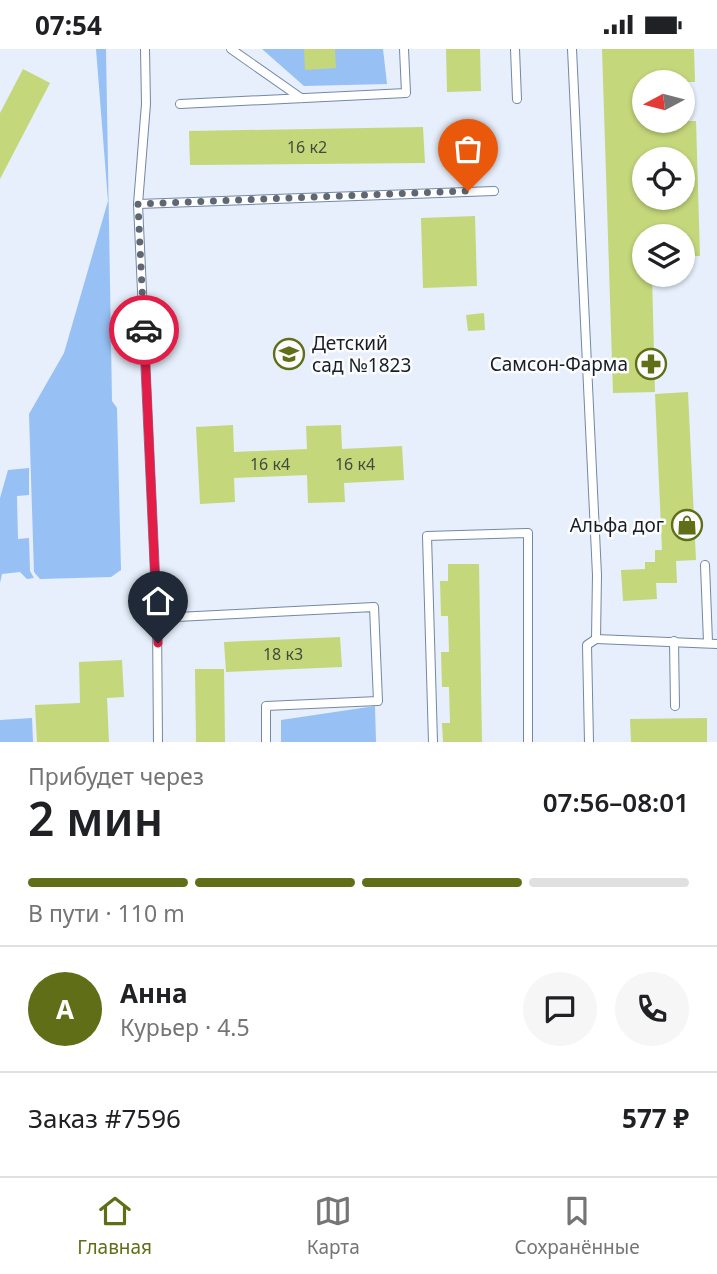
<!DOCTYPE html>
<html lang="ru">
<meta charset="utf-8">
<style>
body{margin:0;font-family:"Noto Sans",sans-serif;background:#f6f6f6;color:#202124;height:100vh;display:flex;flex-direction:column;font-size:26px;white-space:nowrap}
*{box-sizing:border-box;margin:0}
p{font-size:23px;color:#757577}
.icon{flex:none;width:38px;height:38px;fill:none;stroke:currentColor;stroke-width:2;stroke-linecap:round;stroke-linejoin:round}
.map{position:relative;height:693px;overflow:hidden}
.details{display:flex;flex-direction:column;background:#fff;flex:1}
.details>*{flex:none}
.needle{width:46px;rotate:263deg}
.controls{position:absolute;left:632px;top:21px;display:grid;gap:14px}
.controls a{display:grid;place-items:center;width:63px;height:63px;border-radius:50%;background:#fff;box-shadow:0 2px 5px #0004;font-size:35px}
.pin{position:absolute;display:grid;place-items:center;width:60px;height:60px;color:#fff;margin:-72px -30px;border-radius:50% 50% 50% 0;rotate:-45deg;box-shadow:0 0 7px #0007}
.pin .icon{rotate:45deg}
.courier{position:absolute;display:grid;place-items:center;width:70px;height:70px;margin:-35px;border:5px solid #e11d48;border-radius:50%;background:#fff;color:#222;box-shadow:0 2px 9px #0007}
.summary em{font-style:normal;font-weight:600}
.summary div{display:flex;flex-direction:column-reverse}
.summary{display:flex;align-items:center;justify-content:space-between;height:119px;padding:0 28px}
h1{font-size:46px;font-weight:600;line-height:52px}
.bar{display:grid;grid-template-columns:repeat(4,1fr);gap:10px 7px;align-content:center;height:84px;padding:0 28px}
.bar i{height:9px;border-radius:5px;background:#e0e0e0}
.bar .selected{background:#606e18}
.bar p{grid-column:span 4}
.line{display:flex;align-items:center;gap:18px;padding:0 28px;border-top:2px solid #e0e0e0}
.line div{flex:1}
.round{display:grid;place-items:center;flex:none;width:74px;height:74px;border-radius:37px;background:#f6f6f6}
.status{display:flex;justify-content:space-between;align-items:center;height:49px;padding:0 35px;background:#fff;direction:ltr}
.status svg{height:19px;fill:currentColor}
.menu{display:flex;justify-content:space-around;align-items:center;height:98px;border-top:2px solid #e0e0e0;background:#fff;font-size:19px;color:#757577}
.menu a{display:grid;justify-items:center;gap:4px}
.menu .selected{color:#606e18}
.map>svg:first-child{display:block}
.green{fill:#97c0f4}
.building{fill:#c4d77b;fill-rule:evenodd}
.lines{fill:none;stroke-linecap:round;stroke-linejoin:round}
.service-casing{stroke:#7488a3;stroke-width:10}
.service{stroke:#fff;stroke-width:8}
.done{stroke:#5f6772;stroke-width:7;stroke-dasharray:0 12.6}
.route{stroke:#e11d48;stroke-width:9}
.labels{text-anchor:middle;stroke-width:5;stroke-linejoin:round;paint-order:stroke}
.number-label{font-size:16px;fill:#424c3e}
.poi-label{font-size:19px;fill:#161e29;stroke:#fcfcfc;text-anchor:end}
</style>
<div class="status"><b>07:54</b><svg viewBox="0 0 49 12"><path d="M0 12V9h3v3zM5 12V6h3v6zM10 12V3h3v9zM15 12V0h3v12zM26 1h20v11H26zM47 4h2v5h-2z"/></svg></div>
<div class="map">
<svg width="717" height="693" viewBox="0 0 717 693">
<rect width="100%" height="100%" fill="#e6effb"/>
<!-- green -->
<g class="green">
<polygon points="96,0 106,0 112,352 117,359 121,521 111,528 40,530 34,523 29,365 64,304 108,152"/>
<polygon points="262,0 383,0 387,35 304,37"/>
<polygon points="29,419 29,446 17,447 18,490 29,489 30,522 34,529 27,530 20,523 2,525 0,534 0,449 8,421"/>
<polygon points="375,657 376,693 281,693 281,671"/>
<polygon points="32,669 33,693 0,693 0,671"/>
</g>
<!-- building -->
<g class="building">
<polygon points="304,0 335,0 336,19 305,21"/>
<polygon points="446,0 480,0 481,42 447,43"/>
<path d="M602 0H694L695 33H644V72H696L700 207H682V187H644V226H652L655 343 613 344ZM644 110H682V149H644Z"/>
<polygon points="23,20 50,34 0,130 0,64"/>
<polygon points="423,78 425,114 190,116 189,82"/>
<polygon points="475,167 477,237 423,239 421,169"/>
<polygon points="484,264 485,281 468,282 466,266"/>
<polygon points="688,343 696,511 676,512 677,534 656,534 657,550 623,552 621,521 645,520 645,513 655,513 655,501 662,501 655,345"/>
<polygon points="233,376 234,403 307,400 306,377 341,376 342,400 402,397 404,431 344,434 345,453 308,454 307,426 234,429 235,453 200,455 196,378"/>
<polygon points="448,515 479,515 482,693 443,693 442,674 450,674 449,638 442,638 441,603 449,603 448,567 441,567 440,532 448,532"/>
<polygon points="340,588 342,618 226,623 224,593"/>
<polygon points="122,611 124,648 107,649 109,693 37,693 35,656 80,654 79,613"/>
<polygon points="195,620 224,620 225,693 196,693"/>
<polygon points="707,669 707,693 631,693 630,670"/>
</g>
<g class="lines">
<!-- service casing -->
<g class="service-casing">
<g id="service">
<polyline points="145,0 146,55 138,155 157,569 158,693"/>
<polyline points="231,0 301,49"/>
<polyline points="515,0 517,50"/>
<polyline points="572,0 597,526 596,590 717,595"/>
<polyline points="180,55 406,44 404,0"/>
<polyline points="138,155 494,142"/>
<polyline points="705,516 708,593"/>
<polyline points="157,569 374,558 378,652 266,657 266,693"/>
<polyline points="674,592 675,657"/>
<polyline points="433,693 427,487 528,484 528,693"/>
<polyline points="589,693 587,596 596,590"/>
</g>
</g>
<!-- service -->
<use href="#service" class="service"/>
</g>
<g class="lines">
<!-- done -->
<polyline class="done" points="144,281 138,155 468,142"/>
<!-- route -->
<polyline class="route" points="144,281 158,594"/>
</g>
<!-- icons -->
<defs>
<g id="school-ring" transform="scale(1.575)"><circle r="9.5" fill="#fcfcfc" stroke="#606e18" stroke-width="1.5"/><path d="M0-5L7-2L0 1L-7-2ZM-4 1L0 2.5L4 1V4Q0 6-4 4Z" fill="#606e18"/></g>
<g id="pharmacy-ring" transform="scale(1.575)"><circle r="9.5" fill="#fcfcfc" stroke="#606e18" stroke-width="1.5"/><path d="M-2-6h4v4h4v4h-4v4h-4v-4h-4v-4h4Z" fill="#606e18"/></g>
<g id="shop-ring" transform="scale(1.575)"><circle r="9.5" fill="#fcfcfc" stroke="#606e18" stroke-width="1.5"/><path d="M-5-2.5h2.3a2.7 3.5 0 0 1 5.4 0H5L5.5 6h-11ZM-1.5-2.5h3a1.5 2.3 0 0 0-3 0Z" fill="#606e18"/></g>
</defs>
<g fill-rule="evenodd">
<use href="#school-ring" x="289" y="305"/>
<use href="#pharmacy-ring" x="651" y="315"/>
<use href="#shop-ring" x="687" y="476"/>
</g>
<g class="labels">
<!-- number labels -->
<g class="number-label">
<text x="307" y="104">16 к2</text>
<text x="270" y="421">16 к4</text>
<text x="355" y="421">16 к4</text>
<text x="283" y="611">18 к3</text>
</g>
<!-- poi labels -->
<g class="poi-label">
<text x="312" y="301" text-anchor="start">Детский<tspan x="312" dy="22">сад №1823</tspan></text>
<text x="628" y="322">Самсон-Фарма</text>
<text x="664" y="483">Альфа дог</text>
</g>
</g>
</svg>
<div class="controls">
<a><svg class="needle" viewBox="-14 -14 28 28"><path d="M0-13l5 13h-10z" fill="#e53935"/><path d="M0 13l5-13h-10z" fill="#757577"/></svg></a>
<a><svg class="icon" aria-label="locate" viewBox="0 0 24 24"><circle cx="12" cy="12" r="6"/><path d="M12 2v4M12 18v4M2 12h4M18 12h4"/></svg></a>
<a><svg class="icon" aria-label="layers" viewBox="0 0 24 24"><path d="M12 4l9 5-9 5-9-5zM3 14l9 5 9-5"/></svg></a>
</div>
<div class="pin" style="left:468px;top:142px;background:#ea580c"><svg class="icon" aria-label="bag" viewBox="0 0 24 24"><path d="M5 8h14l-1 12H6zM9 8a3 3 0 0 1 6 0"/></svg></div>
<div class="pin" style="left:158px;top:594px;background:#1f2937"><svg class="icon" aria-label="home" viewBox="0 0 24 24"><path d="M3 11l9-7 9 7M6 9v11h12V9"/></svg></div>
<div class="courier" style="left:144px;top:281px"><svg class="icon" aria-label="car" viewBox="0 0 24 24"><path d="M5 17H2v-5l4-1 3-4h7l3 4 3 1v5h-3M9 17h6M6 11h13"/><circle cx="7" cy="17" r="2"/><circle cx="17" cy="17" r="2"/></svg></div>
</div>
<section class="details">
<div class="summary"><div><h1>2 мин</h1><p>Прибудет через</p></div><em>07:56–08:01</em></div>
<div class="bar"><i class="selected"></i><i class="selected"></i><i class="selected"></i><i></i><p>В пути · 110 m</p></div>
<div class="line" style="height:126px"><b class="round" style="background:#606e18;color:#fff">А</b><div><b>Анна</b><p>Курьер · 4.5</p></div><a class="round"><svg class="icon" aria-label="chat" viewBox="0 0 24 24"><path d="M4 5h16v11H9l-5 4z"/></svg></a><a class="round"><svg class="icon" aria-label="phone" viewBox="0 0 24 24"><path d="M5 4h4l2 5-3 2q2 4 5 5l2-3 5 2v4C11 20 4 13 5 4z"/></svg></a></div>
<div class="line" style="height:91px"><div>Заказ #7596</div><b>577 ₽</b></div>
</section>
<nav class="menu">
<a class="selected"><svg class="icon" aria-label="home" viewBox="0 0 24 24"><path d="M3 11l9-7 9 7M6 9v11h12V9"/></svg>Главная</a>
<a><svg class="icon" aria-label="map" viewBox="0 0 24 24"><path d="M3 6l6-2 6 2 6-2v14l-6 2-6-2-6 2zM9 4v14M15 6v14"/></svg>Карта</a>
<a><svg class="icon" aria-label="saved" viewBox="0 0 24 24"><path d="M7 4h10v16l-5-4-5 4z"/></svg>Сохранённые</a>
</nav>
